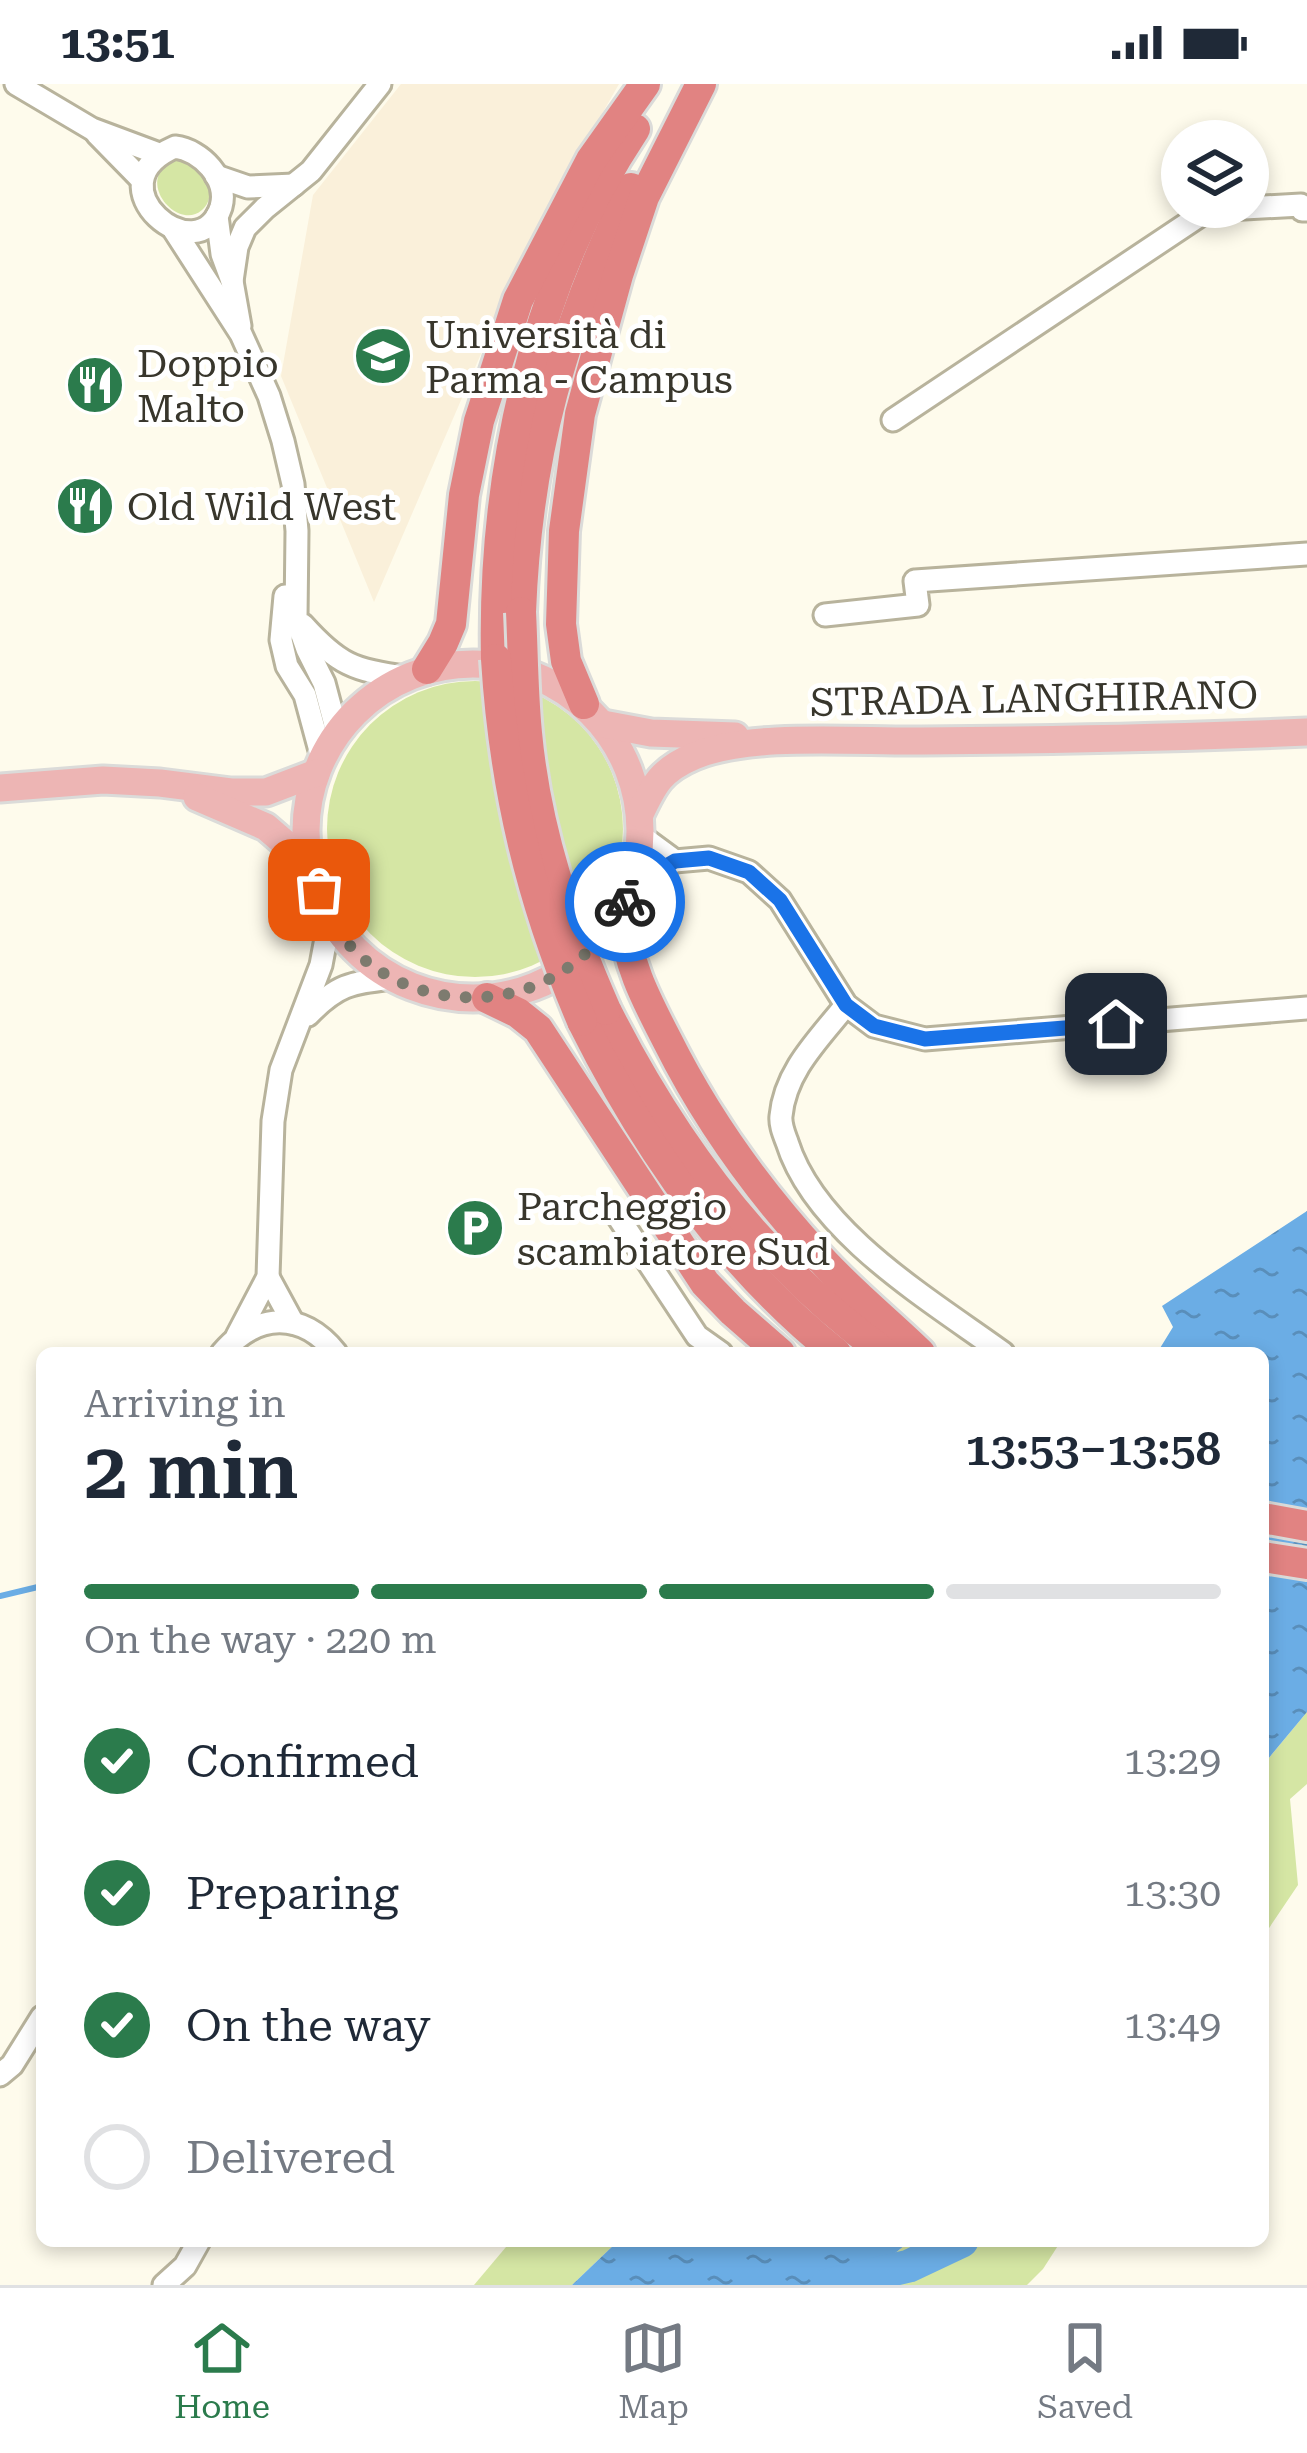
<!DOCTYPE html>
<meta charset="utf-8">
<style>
body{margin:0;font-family:"Roboto Serif",serif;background:#f6f6f7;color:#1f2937;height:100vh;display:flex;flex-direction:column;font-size:45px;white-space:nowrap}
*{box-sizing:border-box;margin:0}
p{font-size:39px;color:#747a83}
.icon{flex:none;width:66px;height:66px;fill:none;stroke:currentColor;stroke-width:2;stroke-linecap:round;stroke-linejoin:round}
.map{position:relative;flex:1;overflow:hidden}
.drawer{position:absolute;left:36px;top:1263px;width:1233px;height:900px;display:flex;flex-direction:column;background:#fff;border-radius:18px;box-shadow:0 6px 18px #0003}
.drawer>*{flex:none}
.tools{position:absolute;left:1161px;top:36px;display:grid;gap:24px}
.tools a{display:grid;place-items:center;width:108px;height:108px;border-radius:50%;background:#fff;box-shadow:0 6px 18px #0003;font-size:60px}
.pin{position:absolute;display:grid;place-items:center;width:102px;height:102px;color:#fff;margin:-51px;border-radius:24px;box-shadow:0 6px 18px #0006}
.courier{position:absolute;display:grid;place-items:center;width:120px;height:120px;margin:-60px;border:9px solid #1a73e8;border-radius:50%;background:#fff;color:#222;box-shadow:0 3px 15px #0007}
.summary em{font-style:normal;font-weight:600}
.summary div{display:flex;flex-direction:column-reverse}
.summary{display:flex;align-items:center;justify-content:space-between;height:204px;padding:0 48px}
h1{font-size:78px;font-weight:600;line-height:90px}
.bar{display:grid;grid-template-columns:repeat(4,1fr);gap:18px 12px;align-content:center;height:144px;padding:0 48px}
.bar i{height:15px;border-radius:9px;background:#e0e1e3}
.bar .selected{background:#2b7b4c}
.bar p{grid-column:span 4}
ol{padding:0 48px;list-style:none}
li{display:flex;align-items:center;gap:36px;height:132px}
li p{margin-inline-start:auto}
li .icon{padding:12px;border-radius:50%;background:#2b7b4c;color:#fff;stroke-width:4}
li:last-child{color:#747a83}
li i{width:66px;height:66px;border:6px solid #e0e1e3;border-radius:50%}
.status{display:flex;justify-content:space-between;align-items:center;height:84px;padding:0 60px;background:#fff;direction:ltr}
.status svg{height:33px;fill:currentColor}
.tabs{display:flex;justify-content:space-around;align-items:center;height:168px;border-top:3px solid #e0e1e3;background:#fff;font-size:33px;color:#747a83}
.tabs a{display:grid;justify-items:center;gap:6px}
.tabs .selected{color:#2b7b4c}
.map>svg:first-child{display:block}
.education{fill:#faf0da}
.green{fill:#d5e6a4}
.water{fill:url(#water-ripples)}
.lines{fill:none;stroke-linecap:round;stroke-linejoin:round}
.stream{stroke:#6bade5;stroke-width:6}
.river{stroke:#6bade5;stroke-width:33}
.minor-casing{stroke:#b8b39c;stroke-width:27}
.major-casing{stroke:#dbdbd9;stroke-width:33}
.highway-casing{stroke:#dbdbd9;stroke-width:36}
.minor{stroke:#fff;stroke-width:21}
.major{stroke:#edb5b4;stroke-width:27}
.highway{stroke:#e18382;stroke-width:30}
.highway-bridge-casing{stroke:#dbdbd9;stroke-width:36;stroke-linecap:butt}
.highway-bridge{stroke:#e18382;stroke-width:30}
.done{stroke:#7d7b6f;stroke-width:12;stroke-dasharray:0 21.6}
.route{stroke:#1a73e8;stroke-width:15}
.labels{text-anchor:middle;stroke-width:10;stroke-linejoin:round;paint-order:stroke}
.poi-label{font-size:39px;fill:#38362c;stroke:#fff;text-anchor:start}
.street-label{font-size:39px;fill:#38362c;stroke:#fff}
</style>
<div class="status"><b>13:51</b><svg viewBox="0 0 49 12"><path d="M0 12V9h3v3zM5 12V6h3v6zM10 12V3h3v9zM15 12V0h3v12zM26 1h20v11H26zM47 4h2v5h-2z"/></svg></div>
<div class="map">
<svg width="1307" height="2201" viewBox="0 0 1307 2201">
<defs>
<pattern id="water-ripples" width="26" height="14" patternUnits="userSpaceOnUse" patternTransform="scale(3)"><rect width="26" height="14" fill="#6bade5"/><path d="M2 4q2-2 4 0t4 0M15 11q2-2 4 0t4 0" fill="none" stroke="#598eba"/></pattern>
</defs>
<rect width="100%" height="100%" fill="#fefbec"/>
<!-- education -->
<polygon class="education" points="401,0 619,0 530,156 374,518 281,292 313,111"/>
<!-- green -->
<g class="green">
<path d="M177 76C197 79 222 108 202 126 176 149 131 91 177 76Z"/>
<circle cx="475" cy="745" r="148"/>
<polygon points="1307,1628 1307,1700 1290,1715 1298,1801 1263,1853 1263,1681"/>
<polygon points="511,2157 618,2157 572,2201 474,2201"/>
<polygon points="910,2157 1061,2157 1043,2185 1027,2201 856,2201"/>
</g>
<!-- water -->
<g class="water">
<polygon points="1307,1127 1307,1628 1263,1681 1263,1269 1157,1269 1173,1243 1162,1222"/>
<polygon points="618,2157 910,2157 856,2201 572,2201"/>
</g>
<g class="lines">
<!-- stream -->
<polyline class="stream" points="0,1512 42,1502"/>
<!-- river -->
<polyline class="river" points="827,2201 909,2182 962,2157"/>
<!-- minor casing -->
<g class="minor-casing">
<g id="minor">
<polyline points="16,0 92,45 159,70"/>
<polyline points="97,50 141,95"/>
<path d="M175 63C201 66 229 95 221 123 199 191 88 101 175 63Z"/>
<polyline points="216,92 248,103 294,101"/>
<polyline points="217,132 222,170 232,197 240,242"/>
<polyline points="174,146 241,250 269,312 283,357 293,400 297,447 296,534 307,565 324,599 337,648"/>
<polyline points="232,197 237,163 245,144 265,124 311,87 380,0"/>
<polyline points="893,336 1208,126 1301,121 1302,126 1307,126"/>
<polyline points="285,512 281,556 287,582 305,611 322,674"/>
<polyline points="825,531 918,521 915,497 1307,470"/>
<path d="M303 541C338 580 354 587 406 593"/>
<polyline points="641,752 675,777"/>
<polyline points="632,802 675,777 709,774 749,788 780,816 846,921 874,942 925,955 1307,924"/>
<path d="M846 921C819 955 785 987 781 1032 780 1041 784 1050 787 1058 815 1148 930 1216 1003 1269"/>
<path d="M308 931C338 900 351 899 392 894"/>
<polyline points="613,1125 697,1252 721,1269"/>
<polyline points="268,1193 293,1239"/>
<polyline points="237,1252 268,1193 273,1037 281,986 321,881 330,833"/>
<path d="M222 1269C257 1228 302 1227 336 1269"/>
<polyline points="0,1991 12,1981 42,1933"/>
<polyline points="164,2201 185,2182 199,2157"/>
</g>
</g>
<!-- major casing -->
<g class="major-casing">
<g id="major">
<circle cx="473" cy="747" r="167"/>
<polyline points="603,640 651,649 735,652"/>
<polyline points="0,704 103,696 160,699 231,708 266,708 316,689"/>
<polyline points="197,713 266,743 309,780"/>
<path d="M640 730C654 700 661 686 694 672 751 648 858 658 922 657 1050 656 1179 654 1307 648"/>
</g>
</g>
<!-- highway casing -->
<g class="highway-casing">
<g id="highway">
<path d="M521 528C527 371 562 245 631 104"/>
<path d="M496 575C492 392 533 198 635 45"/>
<polyline points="427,585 443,559 451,540 464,411 479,337 518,216 591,76 645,0"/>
<polyline points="584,620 566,577 561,540 564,447 580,330 618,191 644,113 701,0"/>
<path d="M621 827C629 882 642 908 667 956 708 1038 758 1107 820 1174 851 1208 887 1237 920 1269"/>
<polyline points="487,914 518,929 538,945 705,1199 733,1228 780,1269"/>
<path d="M606 926C673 1059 764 1181 885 1269"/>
<path d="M582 937C644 1062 726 1181 836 1269"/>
<polyline points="1263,1434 1307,1442"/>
<polyline points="1263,1473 1307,1480"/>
</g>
</g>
<!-- minor -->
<use href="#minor" class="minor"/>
<!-- major -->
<use href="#major" class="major"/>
<!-- highway -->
<use href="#highway" class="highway"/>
<!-- highway-bridge casing -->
<g class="highway-bridge-casing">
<g id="highway-bridge">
<path d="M521 528C523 568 523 609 527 649 536 746 567 838 606 926"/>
<path d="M496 575C504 704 531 818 582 937"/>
</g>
</g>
<!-- highway-bridge -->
<use href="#highway-bridge" class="highway-bridge"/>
</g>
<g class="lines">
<!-- done -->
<path class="done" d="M319 806C322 815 325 825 329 832 377 922 505 939 579 875 598 860 615 840 625 818"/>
<!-- route -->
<polyline class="route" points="625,818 632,802 675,777 709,774 749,788 780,816 846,921 874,942 925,955 1116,940"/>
</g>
<!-- icons -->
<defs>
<g id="university-disc" transform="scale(3)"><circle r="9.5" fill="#2b7b4c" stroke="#fff"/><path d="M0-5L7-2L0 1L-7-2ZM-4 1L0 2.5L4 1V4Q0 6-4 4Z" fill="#fff"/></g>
<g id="restaurant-disc" transform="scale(3)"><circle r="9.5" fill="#2b7b4c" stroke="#fff"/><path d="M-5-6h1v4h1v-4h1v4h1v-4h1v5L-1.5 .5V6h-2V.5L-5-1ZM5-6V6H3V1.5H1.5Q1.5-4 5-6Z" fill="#fff"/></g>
<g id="parking-disc" transform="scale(3)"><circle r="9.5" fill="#2b7b4c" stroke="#fff"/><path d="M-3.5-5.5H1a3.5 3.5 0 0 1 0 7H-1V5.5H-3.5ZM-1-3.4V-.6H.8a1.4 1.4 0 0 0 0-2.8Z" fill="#fff"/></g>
</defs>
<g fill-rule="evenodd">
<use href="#university-disc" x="383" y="272"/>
<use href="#restaurant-disc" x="95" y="301"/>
<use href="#restaurant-disc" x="85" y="422"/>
<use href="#parking-disc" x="475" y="1144"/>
</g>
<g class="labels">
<!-- poi labels -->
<g class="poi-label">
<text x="425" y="264">Università di<tspan x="425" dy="45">Parma - Campus</tspan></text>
<text x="137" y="293">Doppio<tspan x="137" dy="45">Malto</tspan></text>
<text x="127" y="436">Old Wild West</text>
<text x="517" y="1136">Parcheggio<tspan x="517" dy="45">scambiatore Sud</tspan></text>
</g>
<!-- street labels -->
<g class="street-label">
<text transform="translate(1034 614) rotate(-1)" y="14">STRADA LANGHIRANO</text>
</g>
</g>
</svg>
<div class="tools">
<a><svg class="icon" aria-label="layers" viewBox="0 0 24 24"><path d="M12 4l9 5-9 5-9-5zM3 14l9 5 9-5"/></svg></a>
</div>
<div class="pin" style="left:319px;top:806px;background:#ea580c"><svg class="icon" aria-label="bag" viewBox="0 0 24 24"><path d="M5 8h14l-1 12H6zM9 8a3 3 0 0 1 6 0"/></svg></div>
<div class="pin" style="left:1116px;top:940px;background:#1f2937"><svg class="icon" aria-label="home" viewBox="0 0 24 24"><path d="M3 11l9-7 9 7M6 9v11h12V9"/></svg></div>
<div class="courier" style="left:625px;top:818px"><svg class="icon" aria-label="bike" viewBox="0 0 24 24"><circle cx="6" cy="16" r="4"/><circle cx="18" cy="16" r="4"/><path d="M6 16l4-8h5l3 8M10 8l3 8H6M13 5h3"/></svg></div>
<section class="drawer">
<div class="summary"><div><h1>2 min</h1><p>Arriving in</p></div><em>13:53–13:58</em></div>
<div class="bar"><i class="selected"></i><i class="selected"></i><i class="selected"></i><i></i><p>On the way · 220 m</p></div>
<ol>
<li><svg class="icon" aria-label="check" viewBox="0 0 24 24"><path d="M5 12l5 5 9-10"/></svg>Confirmed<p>13:29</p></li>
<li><svg class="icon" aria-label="check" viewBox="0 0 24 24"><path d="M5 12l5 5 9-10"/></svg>Preparing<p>13:30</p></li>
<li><svg class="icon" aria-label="check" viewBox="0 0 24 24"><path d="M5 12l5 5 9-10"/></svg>On the way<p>13:49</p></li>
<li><i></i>Delivered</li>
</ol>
</section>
</div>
<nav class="tabs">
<a class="selected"><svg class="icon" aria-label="home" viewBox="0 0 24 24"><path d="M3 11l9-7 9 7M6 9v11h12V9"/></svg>Home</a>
<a><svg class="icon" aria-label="map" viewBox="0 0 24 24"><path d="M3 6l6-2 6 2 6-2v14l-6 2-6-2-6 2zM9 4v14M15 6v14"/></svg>Map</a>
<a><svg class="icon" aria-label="saved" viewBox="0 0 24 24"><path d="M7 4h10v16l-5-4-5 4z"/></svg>Saved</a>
</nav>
